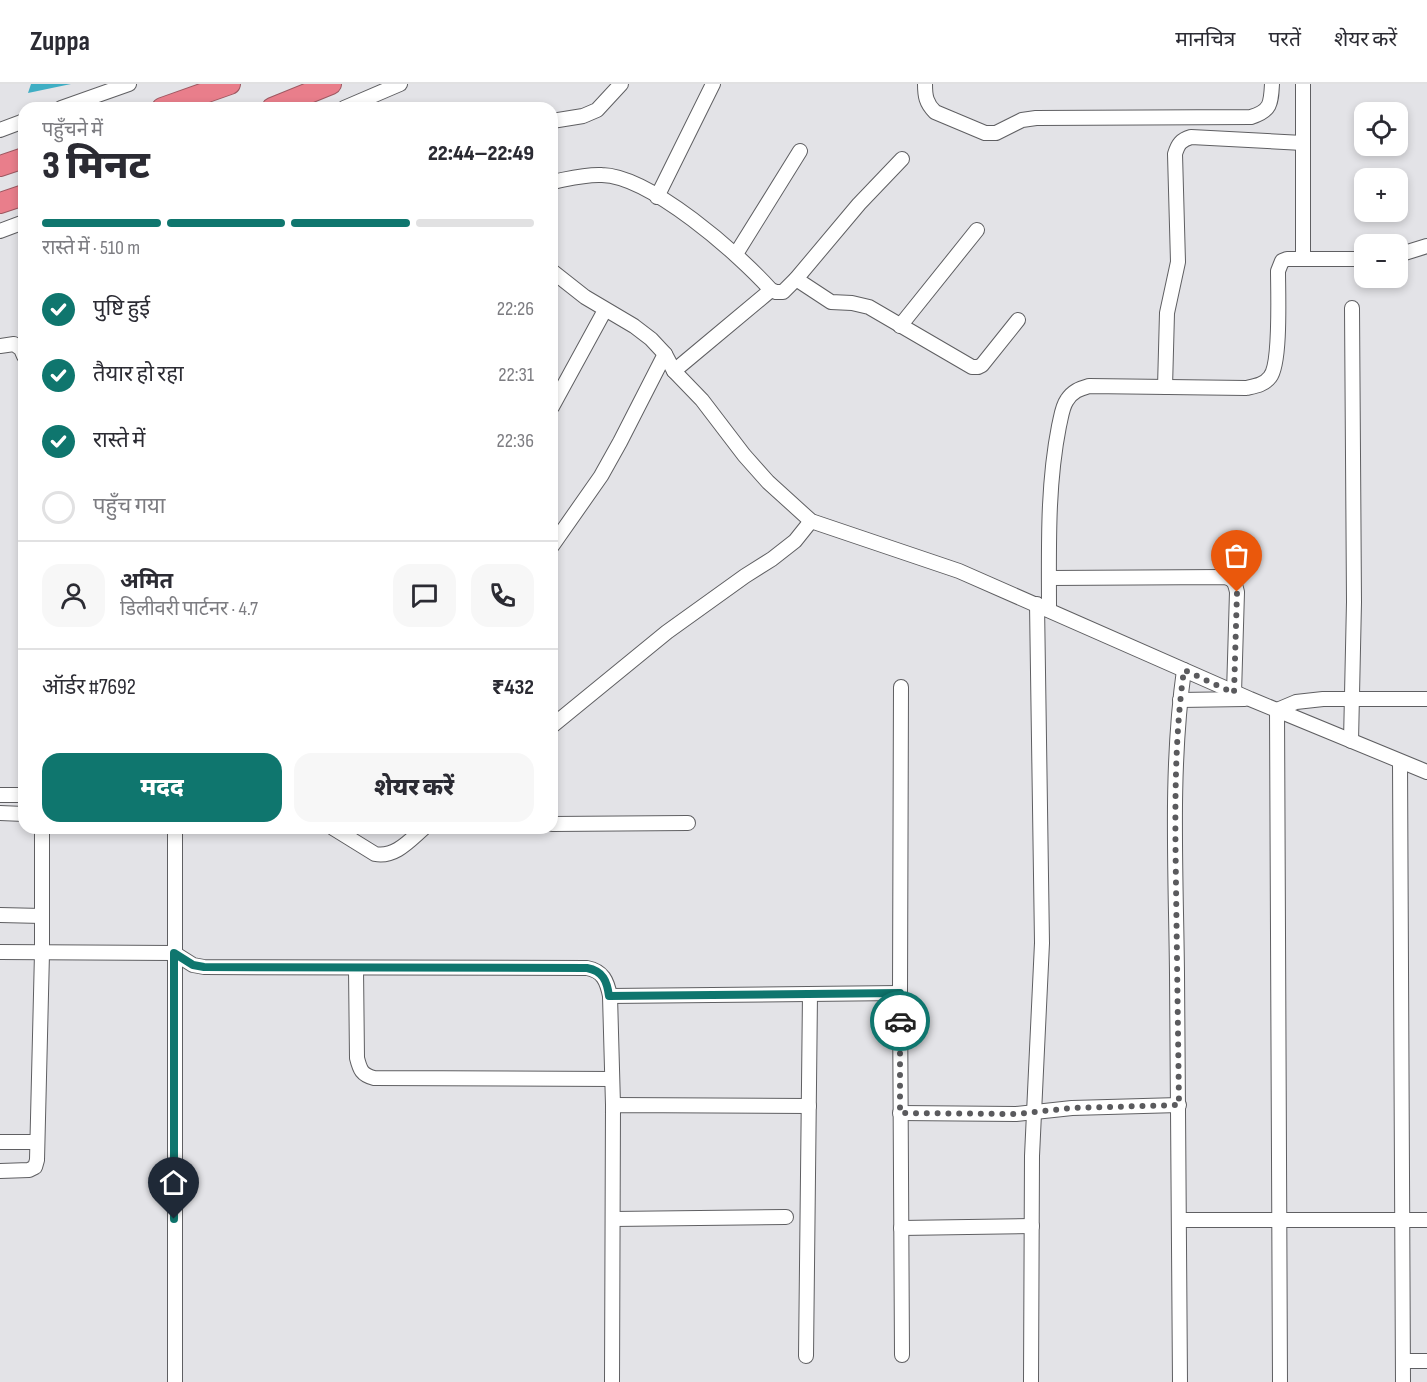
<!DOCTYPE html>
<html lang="hi">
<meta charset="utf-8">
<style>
body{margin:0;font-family:"Sofia Sans Condensed","Noto Sans Devanagari",sans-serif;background:#f7f7f7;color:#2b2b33;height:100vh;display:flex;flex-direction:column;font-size:22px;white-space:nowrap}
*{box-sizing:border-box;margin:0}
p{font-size:20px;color:#7c7c81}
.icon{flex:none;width:33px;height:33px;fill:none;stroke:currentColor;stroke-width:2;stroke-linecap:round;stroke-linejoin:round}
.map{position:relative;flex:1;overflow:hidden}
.panel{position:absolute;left:18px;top:18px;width:540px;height:732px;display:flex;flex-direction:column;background:#fff;border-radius:18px;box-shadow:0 3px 9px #0003}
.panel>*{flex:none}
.controls{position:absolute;left:1354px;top:18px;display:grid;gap:12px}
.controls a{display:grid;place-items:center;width:54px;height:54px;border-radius:12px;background:#fff;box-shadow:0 3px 9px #0003;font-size:30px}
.pin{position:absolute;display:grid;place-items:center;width:51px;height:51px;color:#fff;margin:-62px -26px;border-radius:50% 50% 50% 0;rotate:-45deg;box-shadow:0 0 6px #0007}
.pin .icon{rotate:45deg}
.courier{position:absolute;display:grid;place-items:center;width:60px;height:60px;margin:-30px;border:4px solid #0f766e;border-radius:50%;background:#fff;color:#222;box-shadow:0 2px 8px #0007}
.head em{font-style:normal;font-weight:800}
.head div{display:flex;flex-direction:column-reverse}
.head{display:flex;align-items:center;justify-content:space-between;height:102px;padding:0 24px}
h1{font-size:39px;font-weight:800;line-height:45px}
.bar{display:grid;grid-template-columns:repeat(4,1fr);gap:9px 6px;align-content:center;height:72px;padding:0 24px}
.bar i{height:8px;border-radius:4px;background:#e1e1e2}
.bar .current{background:#0f766e}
.bar p{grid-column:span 4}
.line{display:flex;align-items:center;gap:15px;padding:0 24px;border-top:2px solid #e1e1e2}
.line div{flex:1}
.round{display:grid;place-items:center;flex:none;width:63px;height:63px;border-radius:18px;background:#f7f7f7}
ol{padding:0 24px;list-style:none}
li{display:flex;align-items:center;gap:18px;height:66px}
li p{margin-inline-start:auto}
li .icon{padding:6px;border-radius:50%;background:#0f766e;color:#fff;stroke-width:4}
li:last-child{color:#7c7c81}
li i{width:33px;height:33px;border:3px solid #e1e1e2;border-radius:50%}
.action{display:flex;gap:12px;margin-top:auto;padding:12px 24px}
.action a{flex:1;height:69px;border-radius:18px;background:#0f766e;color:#fff;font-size:24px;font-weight:800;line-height:69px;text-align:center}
.action a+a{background:#f7f7f7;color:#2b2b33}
header{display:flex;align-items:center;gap:36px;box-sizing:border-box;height:84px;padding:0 30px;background:#fff;border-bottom:2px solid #e1e1e2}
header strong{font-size:28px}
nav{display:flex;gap:33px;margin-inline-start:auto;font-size:21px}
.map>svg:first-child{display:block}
.water{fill:#3faec4}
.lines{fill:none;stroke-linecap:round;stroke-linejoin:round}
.minor-casing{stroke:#5f5f62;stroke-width:16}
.highway-casing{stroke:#9d5861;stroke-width:22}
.minor{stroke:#fff;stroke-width:14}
.highway{stroke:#e97e8b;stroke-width:20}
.done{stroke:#5a5a5d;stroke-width:6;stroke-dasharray:0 10.8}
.route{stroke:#0f766e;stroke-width:8}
</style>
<header>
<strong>Zuppa</strong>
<nav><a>मानचित्र</a><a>परतें</a><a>शेयर करें</a></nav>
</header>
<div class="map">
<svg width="1427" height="1298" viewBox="0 0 1427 1298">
<rect width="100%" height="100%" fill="#e3e3e7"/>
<!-- water -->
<polygon class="water" points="31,0 71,0 28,9"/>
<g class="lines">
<!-- minor casing -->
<g class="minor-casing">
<g id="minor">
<path d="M925 0C925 12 926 19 935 28L985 49H996L1022 36 1036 34 1251 33C1271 27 1271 19 1272 0"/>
<polyline points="1303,0 1303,175"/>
<polyline points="61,24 129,0"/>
<polyline points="344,24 400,0"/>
<polyline points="552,37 583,32 597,26 621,0"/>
<polyline points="0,46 24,37"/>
<path d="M552 98C568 95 585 90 602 91 650 92 739 170 771 206L776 208H783L796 195 859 120 902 75"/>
<polyline points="657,113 713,0"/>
<polyline points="0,147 24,138"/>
<polyline points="736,170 800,67"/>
<polyline points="1398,171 1427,162"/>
<polyline points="552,187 585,213 634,242 651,255 665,270 674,287 702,316 744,371 768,398 811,437 959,487 1250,615 1427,688"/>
<polyline points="796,195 831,218 852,219 869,223 972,283 978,283 982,281 1018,236"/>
<polyline points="900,242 977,146"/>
<polyline points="0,262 14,260 21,265 24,272"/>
<polyline points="674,287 771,206"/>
<path d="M1165 303 1167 229 1178 178 1175 70C1178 60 1181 56 1191 53L1303 59"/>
<polyline points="552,323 605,226"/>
<polyline points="552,462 601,392 620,358 665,270"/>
<path d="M1049 494 1224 493C1234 495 1235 499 1237 508L1234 609"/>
<path d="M1049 526C1049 464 1047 403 1059 342 1061 334 1062 323 1067 316 1073 307 1079 305 1089 302L1246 304C1255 302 1264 301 1270 293 1281 280 1278 207 1278 187L1282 177 1287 175H1365"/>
<polyline points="901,603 900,909 902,1271"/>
<polyline points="1180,616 1245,615"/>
<polyline points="552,642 667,548 745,492 772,475 795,457 811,437"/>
<polyline points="1351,657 1354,518 1352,224"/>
<polyline points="1400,678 1403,1298"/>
<polyline points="0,711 24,711"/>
<polyline points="0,729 24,730"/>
<polyline points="552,740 688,739"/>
<polyline points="175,744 175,1298"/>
<path d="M333 744 375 770C395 774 410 756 424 744"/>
<polyline points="0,831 42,832"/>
<path d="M0 868 174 869 193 881 204 883 587 884C603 887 607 897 610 912L613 1021"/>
<path d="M356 885 357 974C360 986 362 991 374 994L612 995"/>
<polyline points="610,912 900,909"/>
<polyline points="900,1029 1016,1030 1072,1024 1179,1021"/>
<polyline points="0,1058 37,1058"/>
<polyline points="0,1087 29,1086 35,1083 37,1076 42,869 42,744"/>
<polyline points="613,1135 786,1133"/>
<polyline points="1180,1136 1427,1136"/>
<polyline points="901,1144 1032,1142"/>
<polyline points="806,1272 810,910"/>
<polyline points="1403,1277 1427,1277"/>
<polyline points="612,1298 613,1021 809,1022"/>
<polyline points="1031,1298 1032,1072 1042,859 1037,520"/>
<path d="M1180 1298C1180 1162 1179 1026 1177 890 1176 789 1170 686 1184 586"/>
<polyline points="1280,1298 1277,626 1296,618 1323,615 1427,615"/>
</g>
</g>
<!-- highway casing -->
<g class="highway-casing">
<g id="highway">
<polyline points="162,24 230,0"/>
<polyline points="272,24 331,0"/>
<polyline points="0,82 24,74"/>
<polyline points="0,119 24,111"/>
</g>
</g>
<!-- minor -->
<use href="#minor" class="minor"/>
<!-- highway -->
<use href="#highway" class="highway"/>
</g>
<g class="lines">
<!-- done -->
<path class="done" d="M900 937V1029L1016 1030 1072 1024 1179 1021C1178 948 1177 875 1176 801 1175 730 1174 657 1184 586L1234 609 1237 508"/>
<!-- route -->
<path class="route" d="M174 1135V869L193 881 204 883 587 884C603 887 607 897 609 912L900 909V937"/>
</g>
</svg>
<div class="controls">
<a><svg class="icon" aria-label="locate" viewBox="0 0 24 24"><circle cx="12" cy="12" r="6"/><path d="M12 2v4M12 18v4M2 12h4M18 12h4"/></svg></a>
<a>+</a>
<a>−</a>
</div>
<div class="pin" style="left:1237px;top:508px;background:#ea580c"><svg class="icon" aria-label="bag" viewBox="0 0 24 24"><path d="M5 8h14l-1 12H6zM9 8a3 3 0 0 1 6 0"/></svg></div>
<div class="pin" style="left:174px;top:1135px;background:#1f2937"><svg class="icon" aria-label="home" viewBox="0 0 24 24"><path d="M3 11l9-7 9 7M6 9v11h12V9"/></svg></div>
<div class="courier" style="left:900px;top:937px"><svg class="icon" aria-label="car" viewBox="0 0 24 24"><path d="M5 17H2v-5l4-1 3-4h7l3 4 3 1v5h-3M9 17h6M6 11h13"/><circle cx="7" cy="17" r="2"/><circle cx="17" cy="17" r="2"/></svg></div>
<section class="panel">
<div class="head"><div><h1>3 मिनट</h1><p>पहुँचने में</p></div><em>22:44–22:49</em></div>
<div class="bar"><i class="current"></i><i class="current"></i><i class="current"></i><i></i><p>रास्ते में · 510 m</p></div>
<ol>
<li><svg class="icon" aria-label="check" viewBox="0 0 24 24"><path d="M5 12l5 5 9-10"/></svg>पुष्टि हुई<p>22:26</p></li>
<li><svg class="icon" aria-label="check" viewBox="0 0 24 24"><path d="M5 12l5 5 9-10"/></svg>तैयार हो रहा<p>22:31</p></li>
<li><svg class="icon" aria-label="check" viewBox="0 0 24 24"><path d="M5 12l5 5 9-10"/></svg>रास्ते में<p>22:36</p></li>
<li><i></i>पहुँच गया</li>
</ol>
<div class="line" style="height:108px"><a class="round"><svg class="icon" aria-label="person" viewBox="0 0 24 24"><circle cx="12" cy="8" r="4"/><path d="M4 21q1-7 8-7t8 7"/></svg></a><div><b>अमित</b><p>डिलीवरी पार्टनर · 4.7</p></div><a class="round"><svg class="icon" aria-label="chat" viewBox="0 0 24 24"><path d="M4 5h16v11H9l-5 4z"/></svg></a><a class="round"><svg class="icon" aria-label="phone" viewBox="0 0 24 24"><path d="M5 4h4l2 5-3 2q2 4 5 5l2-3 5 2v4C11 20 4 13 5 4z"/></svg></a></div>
<div class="line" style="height:78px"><div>ऑर्डर #7692</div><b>₹432</b></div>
<div class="action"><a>मदद</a><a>शेयर करें</a></div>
</section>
</div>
